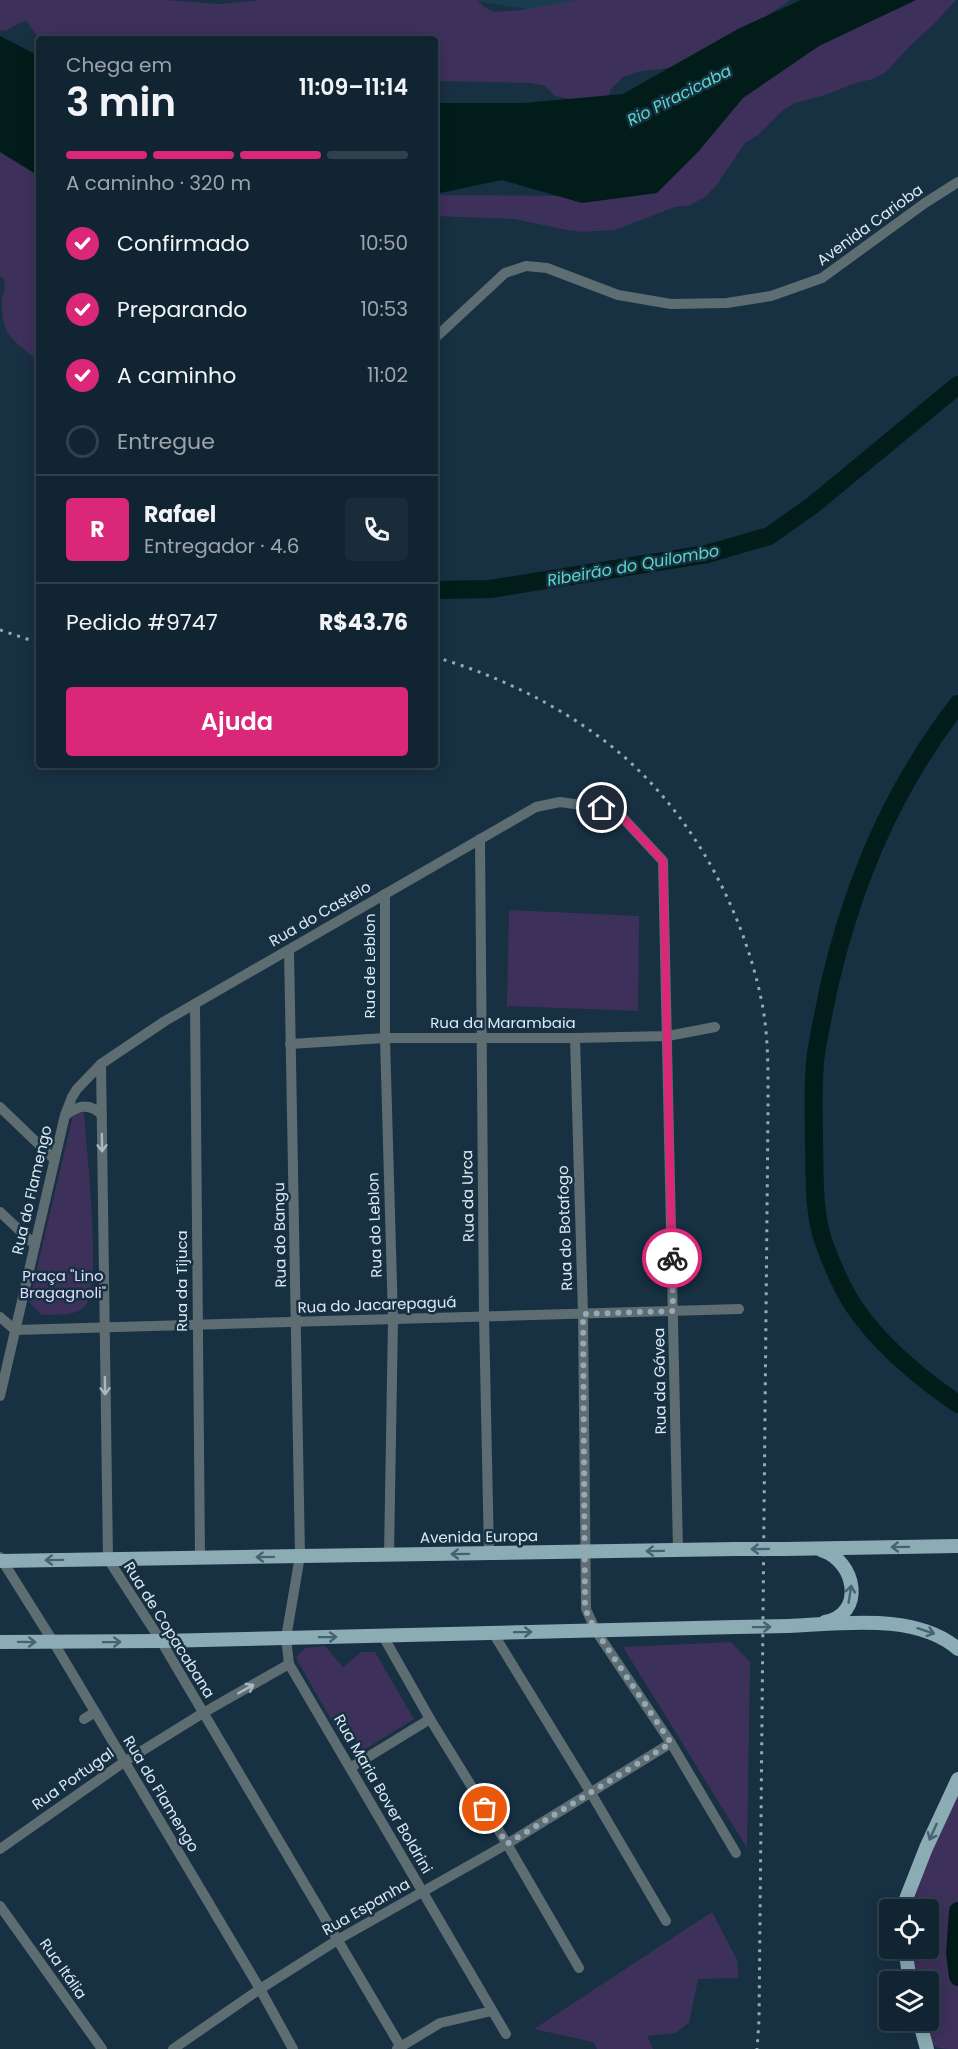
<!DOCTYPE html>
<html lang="pt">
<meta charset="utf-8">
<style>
body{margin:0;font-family:Poppins,sans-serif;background:#1a2c3a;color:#f1f3f6;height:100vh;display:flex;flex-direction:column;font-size:22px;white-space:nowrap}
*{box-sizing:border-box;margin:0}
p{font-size:20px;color:#9ca4ac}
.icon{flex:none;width:33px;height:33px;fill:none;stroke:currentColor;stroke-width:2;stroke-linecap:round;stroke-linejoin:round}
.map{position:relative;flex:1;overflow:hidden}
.side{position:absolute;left:36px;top:36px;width:402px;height:732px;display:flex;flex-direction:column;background:#112432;border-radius:6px;box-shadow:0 3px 15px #0003,0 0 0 2px #30414d}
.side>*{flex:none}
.tools{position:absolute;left:879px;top:1899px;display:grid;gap:12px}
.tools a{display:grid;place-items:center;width:60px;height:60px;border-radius:6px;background:#112432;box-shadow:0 3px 15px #0003,0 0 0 2px #30414d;font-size:30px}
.pin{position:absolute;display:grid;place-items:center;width:51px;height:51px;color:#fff;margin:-26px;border:3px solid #fff;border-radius:50%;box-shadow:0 2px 6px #0007}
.courier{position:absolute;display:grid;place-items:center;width:60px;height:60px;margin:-30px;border:4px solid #db2777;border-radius:50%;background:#fff;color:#222;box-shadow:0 2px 8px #0007}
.head em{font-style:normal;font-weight:600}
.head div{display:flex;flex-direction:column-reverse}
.head{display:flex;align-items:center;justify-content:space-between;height:102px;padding:0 30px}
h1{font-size:39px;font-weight:600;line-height:45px}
.bar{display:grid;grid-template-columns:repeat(4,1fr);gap:9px 6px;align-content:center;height:72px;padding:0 30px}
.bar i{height:8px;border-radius:4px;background:#30414d}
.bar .selected{background:#db2777}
.bar p{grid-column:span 4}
.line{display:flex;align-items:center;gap:15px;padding:0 30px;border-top:2px solid #30414d}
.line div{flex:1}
.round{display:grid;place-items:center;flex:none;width:63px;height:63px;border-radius:6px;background:#1a2c3a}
ol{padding:0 30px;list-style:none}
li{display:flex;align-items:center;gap:18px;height:66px}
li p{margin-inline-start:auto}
li .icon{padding:6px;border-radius:50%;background:#db2777;color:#fff;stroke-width:4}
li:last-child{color:#9ca4ac}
li i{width:33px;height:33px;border:3px solid #30414d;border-radius:50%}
.button{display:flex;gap:12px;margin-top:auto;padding:12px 30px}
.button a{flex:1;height:69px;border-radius:6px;background:#db2777;color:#fff;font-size:24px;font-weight:600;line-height:69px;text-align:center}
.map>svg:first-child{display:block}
.built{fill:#1a3c51}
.green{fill:#3d305b}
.water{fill:#021c19}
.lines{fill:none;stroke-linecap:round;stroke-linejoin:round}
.river{stroke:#021c19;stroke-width:18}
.minor{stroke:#5d6d71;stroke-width:10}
.major{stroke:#8bacb4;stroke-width:14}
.rail{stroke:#96a9b6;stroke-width:3;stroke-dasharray:3 6;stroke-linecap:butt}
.major-bridge{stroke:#8bacb4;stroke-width:14}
.oneway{stroke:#a8b7c0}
.oneway2{stroke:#456270}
.done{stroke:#96a8b6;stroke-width:6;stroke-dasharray:0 10.8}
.route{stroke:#db2777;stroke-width:8}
.labels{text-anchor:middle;stroke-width:5;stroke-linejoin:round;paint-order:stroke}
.street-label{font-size:15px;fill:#dae9f4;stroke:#173042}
.park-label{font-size:15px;fill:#e2dafb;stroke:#173042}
.water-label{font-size:16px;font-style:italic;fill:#5ad8c8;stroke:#173042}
</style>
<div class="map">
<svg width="958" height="2049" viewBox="0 0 958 2049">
<rect width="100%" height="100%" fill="#173042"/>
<!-- built -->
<polygon class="built" points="469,0 585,0 552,13"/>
<!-- green -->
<g class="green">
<path d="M0 0H166L219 4 260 0H477L484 7 494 12 522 10 577 0H790L746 30 675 67 637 72 622 78 610 90 606 106 555 96 545 86 530 83 435 81V39H39L26 20C19 25 13 25 7 31L0 30Z"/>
<polygon points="914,0 956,0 937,21 909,47 886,72 873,79 856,83 825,95 795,103 782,111 758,135 745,143 716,186 705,197 690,205 675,207 615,230 582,232 567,230 514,219 435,216 435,195 602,196 744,79"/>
<path d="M0 150 27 165 38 178 39 362C30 353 15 344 8 333 1 322 0 299 5 288L4 279 0 276Z"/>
<polygon points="509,910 639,916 638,1011 507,1006"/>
<path d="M74 1111 84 1112C86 1146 102 1283 86 1305 77 1317 55 1314 42 1315L29 1302Z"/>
<polygon points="731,1642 750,1662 747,1848 623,1647"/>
<polygon points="325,1646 343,1667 361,1652 375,1652 414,1719 362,1751 352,1734 340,1735 296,1658 305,1648"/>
<path d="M958 1792V2049C928 2049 932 2047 926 2021L928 2020V1982L916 1981 911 1949 928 1948V1910L911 1909 912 1900 931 1851Z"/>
<polygon points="712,1912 737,1960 739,1978 698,1979 689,2023 675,2033 647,2036 653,2049 597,2049 593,2042 534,2029"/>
</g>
<!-- water -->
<g class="water">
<polygon points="801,0 916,0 819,46 743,98 698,152 657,193 582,203 502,180 435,194 435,103 524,103 623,94 738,29"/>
<polygon points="0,36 39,56 39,176 0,152"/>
</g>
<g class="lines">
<!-- river -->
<g class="river">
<polyline points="435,590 490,589 707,554 769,536 813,505 958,385"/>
<path d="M958 704C891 791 852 885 828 991 824 1012 819 1033 816 1054 812 1083 814 1115 814 1144 815 1177 813 1212 824 1243 832 1265 842 1289 855 1308 881 1346 920 1378 958 1404"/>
<polyline points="958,1911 955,1953 958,1977"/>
</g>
<!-- minor -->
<g class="minor">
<polyline points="435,338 505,273 526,266 547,268 618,295 671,304 727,303 771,296 822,278 925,203 958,182"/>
<polyline points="480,839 484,1316 489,1553"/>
<polyline points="385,894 385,1038 393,1319 389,1555"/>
<polyline points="289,950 300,1556 286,1638 289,1664 506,2034"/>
<polyline points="195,1004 200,1558"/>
<polyline points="575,1038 583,1314 586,1609 596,1631 671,1743 736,1853"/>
<polyline points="290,1044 385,1038 575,1038 668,1036 715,1027"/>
<polyline points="101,1064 108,1559 161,1641 402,2049"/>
<polyline points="0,1107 54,1159"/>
<path d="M66 1115C78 1105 90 1103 102 1115"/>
<polyline points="0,1212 35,1245"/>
<polyline points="0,1317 15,1330 739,1309"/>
<polyline points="0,1396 65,1115 72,1097 77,1089 101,1064 165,1021 536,807 560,802 602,808 622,817 663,861 678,1550"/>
<polyline points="0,1557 54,1643 260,1989 293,2049"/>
<polyline points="493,1633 591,1793 666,1921"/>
<polyline points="383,1636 430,1719 507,1844 579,1968"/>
<polyline points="84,1719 95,1712"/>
<polyline points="350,1768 430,1719"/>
<polyline points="0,1849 124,1762 203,1713 289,1664"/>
<polyline points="0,1906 102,2049"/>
<polyline points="173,2049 260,1989 339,1939 507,1844 671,1743"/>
<polyline points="397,2049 440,2023 492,2011"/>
</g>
<!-- major -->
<g class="major">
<polyline points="785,1549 958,1546"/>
<path d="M821 1550C857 1561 865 1615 825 1622"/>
<polyline points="0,1561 735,1549"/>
<path d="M788 1626C841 1624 915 1612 958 1649"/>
<polyline points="0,1642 161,1641 736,1627"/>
<polyline points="906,1910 906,1899 926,1848 958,1779"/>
<polyline points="905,1948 910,1982"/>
<polyline points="919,2020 927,2049"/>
</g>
<!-- rail -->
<g class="rail">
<polyline points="0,630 39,643"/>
<path d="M435 657C496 675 555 703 606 742 687 804 742 904 762 1003 769 1039 768 1076 768 1112L759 2021 757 2049"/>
</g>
<!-- major-bridge -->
<g class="major-bridge">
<polyline points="735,1549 785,1549"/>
<polyline points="736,1627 788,1626"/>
</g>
</g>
<!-- one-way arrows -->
<defs><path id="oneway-shaft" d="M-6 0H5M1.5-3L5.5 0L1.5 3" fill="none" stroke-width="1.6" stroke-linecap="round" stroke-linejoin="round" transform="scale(1.5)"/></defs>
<g class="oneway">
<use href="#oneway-shaft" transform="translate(102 1143) rotate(89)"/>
<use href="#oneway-shaft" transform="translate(105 1386) rotate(89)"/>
<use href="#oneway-shaft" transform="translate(246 1689) rotate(-29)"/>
</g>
<g class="oneway2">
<use href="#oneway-shaft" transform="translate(900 1547) rotate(179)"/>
<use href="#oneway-shaft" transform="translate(760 1549) rotate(179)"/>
<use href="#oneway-shaft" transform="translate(655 1551) rotate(179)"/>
<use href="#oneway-shaft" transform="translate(460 1554) rotate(179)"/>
<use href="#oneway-shaft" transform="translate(265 1557) rotate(179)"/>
<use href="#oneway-shaft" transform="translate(54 1560) rotate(179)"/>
<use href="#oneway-shaft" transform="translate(850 1594) rotate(-81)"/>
<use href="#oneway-shaft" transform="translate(762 1627) rotate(-1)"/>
<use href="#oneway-shaft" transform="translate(926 1631) rotate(18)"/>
<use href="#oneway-shaft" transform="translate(523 1632) rotate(-1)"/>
<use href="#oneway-shaft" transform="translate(328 1637) rotate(-1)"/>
<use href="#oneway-shaft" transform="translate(27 1642) rotate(1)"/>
<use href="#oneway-shaft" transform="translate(112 1642) rotate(-1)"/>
<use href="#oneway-shaft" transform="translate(933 1832) rotate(114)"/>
</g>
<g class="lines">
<!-- done -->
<polyline class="done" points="485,1809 507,1844 671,1743 596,1631 585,1609 583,1314 673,1311 672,1258"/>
<!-- route -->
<polyline class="route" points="602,808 622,817 663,861 672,1258"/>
</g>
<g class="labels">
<!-- street labels -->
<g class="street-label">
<text transform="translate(870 225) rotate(-36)" y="5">Avenida Carioba</text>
<text transform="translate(320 914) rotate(-30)" y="5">Rua do Castelo</text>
<text transform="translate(370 966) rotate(-90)" y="5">Rua de Leblon</text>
<text x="503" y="1028">Rua da Marambaia</text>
<text transform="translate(32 1190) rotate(-77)" y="5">Rua do Flamengo</text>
<text transform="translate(468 1196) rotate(-91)" y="5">Rua da Urca</text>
<text transform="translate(375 1225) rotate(-92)" y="5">Rua do Leblon</text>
<text transform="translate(565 1228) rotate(-92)" y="5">Rua do Botafogo</text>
<text transform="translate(280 1235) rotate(-91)" y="5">Rua do Bangu</text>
<text transform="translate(182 1281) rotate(-90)" y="5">Rua da Tijuca</text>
<text transform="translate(377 1305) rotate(-2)" y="5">Rua do Jacarepaguá</text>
<text transform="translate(660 1381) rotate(-91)" y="5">Rua da Gávea</text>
<text transform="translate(479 1537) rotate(-1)" y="5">Avenida Europa</text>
<text transform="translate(169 1630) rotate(58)" y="5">Rua de Copacabana</text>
<text transform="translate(73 1779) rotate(-35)" y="5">Rua Portugal</text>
<text transform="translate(161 1794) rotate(59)" y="5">Rua do Flamengo</text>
<text transform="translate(383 1794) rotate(60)" y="5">Rua Maria Bover Boldrini</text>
<text transform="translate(366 1907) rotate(-30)" y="5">Rua Espanha</text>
<text transform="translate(63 1969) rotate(55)" y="5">Rua Itália</text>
</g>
<!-- park labels -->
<g class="park-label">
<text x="63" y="1281">Praça "Lino<tspan x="63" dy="17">Bragagnoli"</tspan></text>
</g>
<!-- water labels -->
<g class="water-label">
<text transform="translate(679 95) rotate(-27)" y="6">Rio Piracicaba</text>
<text transform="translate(633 565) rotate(-10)" y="6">Ribeirão do Quilombo</text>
</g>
</g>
</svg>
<div class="tools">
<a><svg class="icon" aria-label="locate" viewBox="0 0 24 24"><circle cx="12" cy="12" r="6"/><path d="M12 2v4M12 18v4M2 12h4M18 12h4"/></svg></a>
<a><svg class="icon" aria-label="layers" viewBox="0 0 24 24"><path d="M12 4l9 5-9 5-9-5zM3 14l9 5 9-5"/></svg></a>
</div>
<div class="pin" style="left:485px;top:1809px;background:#ea580c"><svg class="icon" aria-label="bag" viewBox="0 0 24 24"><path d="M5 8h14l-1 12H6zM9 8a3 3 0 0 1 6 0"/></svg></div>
<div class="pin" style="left:602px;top:808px;background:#1f2937"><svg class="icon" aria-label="home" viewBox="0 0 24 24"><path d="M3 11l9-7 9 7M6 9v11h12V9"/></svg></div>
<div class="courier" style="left:672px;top:1258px"><svg class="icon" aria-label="bike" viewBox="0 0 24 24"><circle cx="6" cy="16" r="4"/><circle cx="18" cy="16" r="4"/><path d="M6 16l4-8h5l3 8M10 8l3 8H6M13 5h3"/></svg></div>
<section class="side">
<div class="head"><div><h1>3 min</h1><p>Chega em</p></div><em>11:09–11:14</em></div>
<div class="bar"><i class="selected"></i><i class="selected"></i><i class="selected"></i><i></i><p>A caminho · 320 m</p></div>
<ol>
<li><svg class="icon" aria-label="check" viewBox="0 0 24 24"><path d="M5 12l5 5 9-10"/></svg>Confirmado<p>10:50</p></li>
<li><svg class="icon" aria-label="check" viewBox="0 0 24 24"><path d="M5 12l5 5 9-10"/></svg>Preparando<p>10:53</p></li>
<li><svg class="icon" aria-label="check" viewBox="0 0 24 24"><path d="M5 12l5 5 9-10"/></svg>A caminho<p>11:02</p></li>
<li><i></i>Entregue</li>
</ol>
<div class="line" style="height:108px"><b class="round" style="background:#db2777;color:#fff">R</b><div><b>Rafael</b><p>Entregador · 4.6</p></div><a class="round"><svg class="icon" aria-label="phone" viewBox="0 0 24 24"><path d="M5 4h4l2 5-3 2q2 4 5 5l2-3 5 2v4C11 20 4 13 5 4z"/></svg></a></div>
<div class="line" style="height:78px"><div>Pedido #9747</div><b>R$43.76</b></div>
<div class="button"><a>Ajuda</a></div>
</section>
</div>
